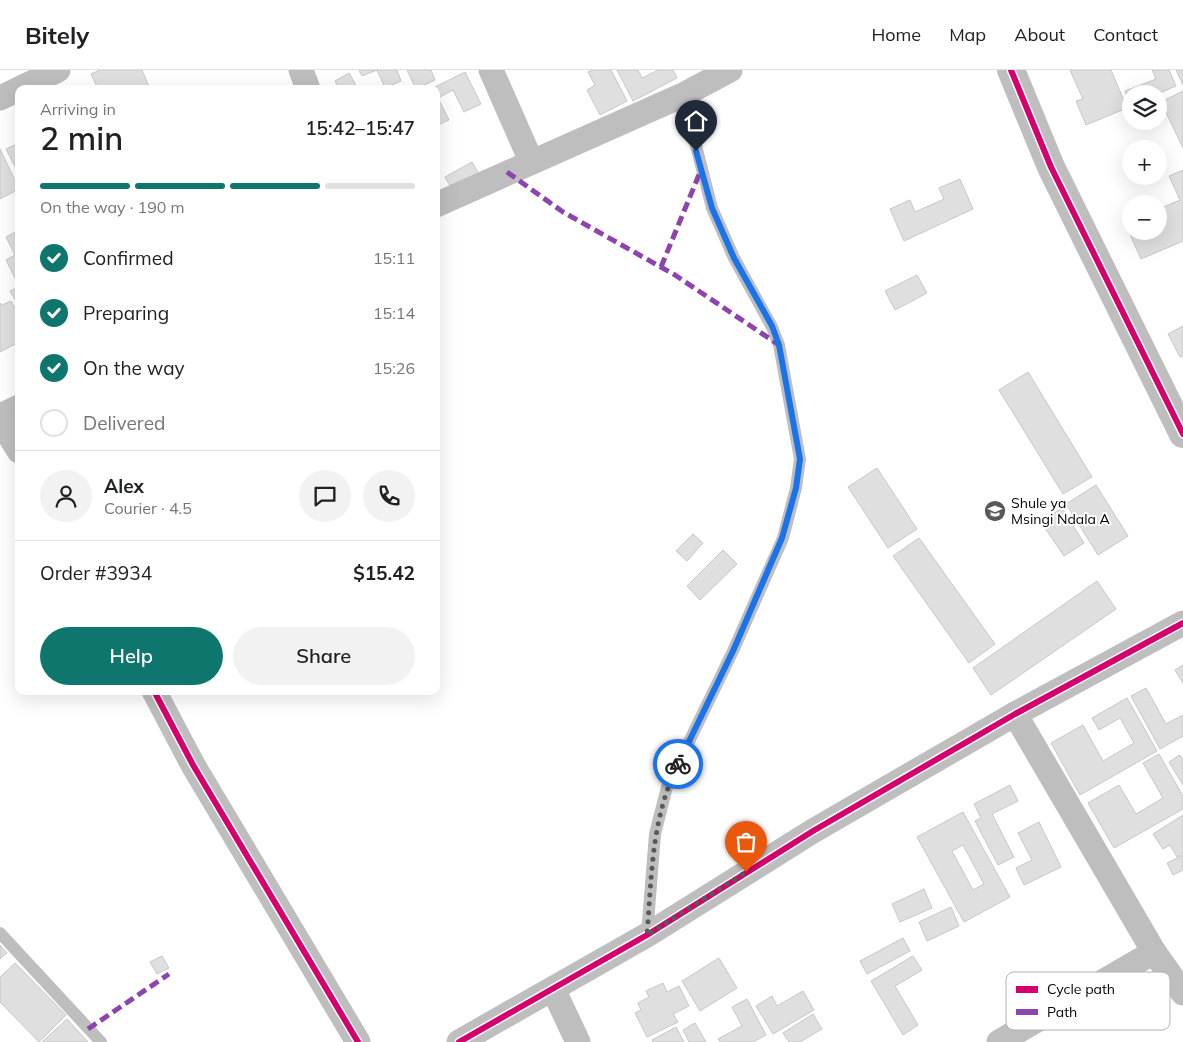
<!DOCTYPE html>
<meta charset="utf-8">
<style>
body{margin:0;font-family:Mulish,sans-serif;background:#f2f2f2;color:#202124;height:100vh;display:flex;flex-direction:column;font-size:19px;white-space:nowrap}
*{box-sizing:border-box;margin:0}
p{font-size:16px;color:#757577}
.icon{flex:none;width:28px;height:28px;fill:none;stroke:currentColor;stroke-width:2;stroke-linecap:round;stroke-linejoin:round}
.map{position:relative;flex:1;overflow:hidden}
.panel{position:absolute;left:15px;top:15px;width:425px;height:610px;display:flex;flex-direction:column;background:#fff;border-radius:10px;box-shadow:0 5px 20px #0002}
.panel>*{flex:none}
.fabs{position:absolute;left:1122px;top:15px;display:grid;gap:10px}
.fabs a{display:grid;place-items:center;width:45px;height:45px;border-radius:50%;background:#fff;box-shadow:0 5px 20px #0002;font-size:25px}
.pin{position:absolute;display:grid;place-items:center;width:42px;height:42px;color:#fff;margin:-51px -21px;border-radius:50% 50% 50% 0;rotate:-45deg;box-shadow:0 0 5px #0007}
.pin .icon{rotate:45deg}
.courier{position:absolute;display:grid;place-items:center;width:50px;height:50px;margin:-25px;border:4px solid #1a73e8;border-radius:50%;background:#fff;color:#222;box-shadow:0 1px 6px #0007}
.summary em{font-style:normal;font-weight:600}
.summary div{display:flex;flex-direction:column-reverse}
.summary{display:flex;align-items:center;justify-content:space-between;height:85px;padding:0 25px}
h1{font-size:32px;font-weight:600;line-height:38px}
.bar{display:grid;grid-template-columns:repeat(4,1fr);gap:8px 5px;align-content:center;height:60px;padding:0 25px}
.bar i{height:6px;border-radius:4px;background:#e0e0e0}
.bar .on{background:#0f766e}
.bar p{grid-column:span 4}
.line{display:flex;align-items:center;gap:12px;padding:0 25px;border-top:1px solid #e0e0e0}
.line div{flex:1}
.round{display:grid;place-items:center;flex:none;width:52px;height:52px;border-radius:26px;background:#f2f2f2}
ol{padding:0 25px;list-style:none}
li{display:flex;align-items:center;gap:15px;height:55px}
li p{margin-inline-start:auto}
li .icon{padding:5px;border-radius:50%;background:#0f766e;color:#fff;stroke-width:4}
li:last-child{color:#757577}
li i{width:28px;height:28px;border:2px solid #e0e0e0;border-radius:50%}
.action{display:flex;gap:10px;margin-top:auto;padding:10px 25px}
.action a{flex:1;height:58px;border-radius:30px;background:#0f766e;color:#fff;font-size:20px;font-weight:600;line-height:58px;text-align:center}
.action a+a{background:#f2f2f2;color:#202124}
header{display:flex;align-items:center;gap:30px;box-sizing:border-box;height:70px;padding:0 25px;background:#fff;border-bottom:1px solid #e0e0e0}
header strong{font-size:24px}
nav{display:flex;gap:28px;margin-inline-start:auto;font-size:18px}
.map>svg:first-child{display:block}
.building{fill:#dfdfdf;stroke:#c7c7c7;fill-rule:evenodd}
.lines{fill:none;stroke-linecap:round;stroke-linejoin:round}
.service{stroke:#bebebe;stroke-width:12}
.minor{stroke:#bebebe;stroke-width:25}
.tertiary{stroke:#bebebe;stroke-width:28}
.quiet{stroke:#8e44ad;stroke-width:5;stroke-dasharray:10 5;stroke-linecap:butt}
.cycleway-casing{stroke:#fff;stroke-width:9}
.cycleway{stroke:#d6006c;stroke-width:6}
.done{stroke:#595959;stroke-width:5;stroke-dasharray:0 9}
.route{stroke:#1a73e8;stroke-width:6}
.labels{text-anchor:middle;stroke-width:4;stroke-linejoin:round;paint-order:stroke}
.poi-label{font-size:14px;fill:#000;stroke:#fff;text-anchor:start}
.key{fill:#fff;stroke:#b2b2b2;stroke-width:1}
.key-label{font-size:14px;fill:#000}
</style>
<header>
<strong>Bitely</strong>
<nav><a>Home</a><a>Map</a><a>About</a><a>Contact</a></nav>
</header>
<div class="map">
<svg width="1183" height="972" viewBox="0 0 1183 972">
<rect width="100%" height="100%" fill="#fff"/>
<!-- building -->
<g class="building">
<polygon points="100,0 142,0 150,19 98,19 91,4"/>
<polygon points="359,0 377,0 362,6"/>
<polygon points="377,0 397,0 401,11 385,18"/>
<polygon points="407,0 431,0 435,10 416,19"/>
<polygon points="592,0 611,0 627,31 600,45 587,20 595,15 588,2"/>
<polygon points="617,0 638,0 642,8 658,0 673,0 677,8 633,31"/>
<polygon points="1070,0 1111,0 1127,38 1086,55 1076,31 1083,29"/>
<polygon points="1152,0 1169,0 1176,16 1157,24 1131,24 1130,34 1125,21 1156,9"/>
<polygon points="1176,0 1183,0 1183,15"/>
<polygon points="465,2 481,34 464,42 453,20 438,28 449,50 436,56 436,19 431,19"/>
<polygon points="349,3 358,19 339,19 335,11"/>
<polygon points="1183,21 1183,78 1161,32"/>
<polygon points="19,73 19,104 6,79"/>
<polygon points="0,79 19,119 0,129"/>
<polygon points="472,92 479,104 452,119 445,107"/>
<polygon points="1183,100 1183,171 1141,189 1125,153 1131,150 1131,161 1159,161 1159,139 1180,130 1169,106"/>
<polygon points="960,109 973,139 904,171 890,139 910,130 915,142 944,129 939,118"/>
<polygon points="19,160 19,211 17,212 6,190 15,185 6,167"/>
<polygon points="917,205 927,223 895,240 885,221"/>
<polygon points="19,217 19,236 10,221"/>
<polygon points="11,231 19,246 19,272 0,282 0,233 2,235"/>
<polygon points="1183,256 1183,286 1180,287 1168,264"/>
<polygon points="1028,302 1092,407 1063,424 999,320"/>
<polygon points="877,398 917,459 888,478 848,417"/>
<polygon points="1096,415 1128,466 1098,485 1066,434"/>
<polygon points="1062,438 1084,473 1064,486 1041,452"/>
<polygon points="693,464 703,473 687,491 676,481"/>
<polygon points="919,468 995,574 969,593 893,486"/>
<polygon points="723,480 737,494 700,530 687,516"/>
<polygon points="1097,511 1116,539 991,625 973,598"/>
<polygon points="1183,595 1183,613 1175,600"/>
<polygon points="1146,618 1166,654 1183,645 1183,666 1160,679 1131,626"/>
<polygon points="1127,628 1157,681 1080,725 1051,673 1083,655 1103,691 1134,673 1120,648 1099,660 1092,648"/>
<polygon points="1159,684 1183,726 1183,739 1114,778 1088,733 1119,715 1136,744 1163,728 1143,693"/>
<polygon points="1180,685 1183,690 1183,715 1169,692"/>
<polygon points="1010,715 1018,731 992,744 1014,787 998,795 975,751 981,748 974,734"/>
<path d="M963 742 1010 827 964 852 917 767ZM963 775 984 814 973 820 952 781Z"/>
<polygon points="1183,745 1183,783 1177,787 1170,775 1163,779 1153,764"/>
<polygon points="1039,752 1061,797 1024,815 1016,798 1032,790 1018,763"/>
<polygon points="1183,785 1183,800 1173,805 1167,793"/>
<polygon points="924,819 932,838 900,852 892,834"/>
<polygon points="951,837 959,856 927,871 919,852"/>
<polygon points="903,868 910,881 867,904 860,891"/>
<polygon points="0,875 7,883 0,889"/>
<polygon points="162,886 169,898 157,904 150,892"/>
<polygon points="913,886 922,900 895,916 918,955 903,965 871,911"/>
<polygon points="719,888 737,918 700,941 682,911"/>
<polygon points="15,893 66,945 39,972 0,932 0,907"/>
<polygon points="663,913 667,922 679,916 689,936 673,944 678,952 647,967 635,943 641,940 638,933 649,927 646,921"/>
<polygon points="803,921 814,940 773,964 756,936 772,926 777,936"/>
<polygon points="747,929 766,965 753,972 720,972 718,969 742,956 732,937"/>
<polygon points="813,944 822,959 800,972 789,972 783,963"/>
<polygon points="67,949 88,972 42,972"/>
<polygon points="695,953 706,972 689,972 683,960"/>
<polygon points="676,957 684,972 653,972 652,970"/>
</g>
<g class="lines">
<!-- service -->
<g class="service">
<polyline points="0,863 101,972"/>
<polyline points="647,865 655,764 667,717 733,581 783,468 796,418 800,389 779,275 772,257 734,188 712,138 683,25"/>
</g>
<!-- minor -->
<g class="minor">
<polyline points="301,0 308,19"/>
<polyline points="491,0 531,91"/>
<polyline points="19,19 58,0"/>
<polyline points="0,28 19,19"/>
<polyline points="436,135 683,25 730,0"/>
<polyline points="0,346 19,337"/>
<polyline points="0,350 19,381"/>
<polyline points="154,621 193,695 358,972"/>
<polyline points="1015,644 1154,882 1183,923"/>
<polyline points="553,919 578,972"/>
<polyline points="459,972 647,865 813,761 1015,644 1183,553"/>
<polyline points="999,972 1154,882"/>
</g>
<!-- tertiary -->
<polyline class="tertiary" points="1011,0 1051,97 1183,364"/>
<!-- quiet -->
<g class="quiet">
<polyline points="507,102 563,142 675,205 779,275"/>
<polyline points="661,197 701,100"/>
<polyline points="88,959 169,904"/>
</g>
<!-- cycleway casing -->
<g class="cycleway-casing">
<g id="cycleway">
<polyline points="1011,0 1051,97 1183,364"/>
<polyline points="154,621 193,695 358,972"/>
<polyline points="459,972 647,865 813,761 1015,644 1183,553"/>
</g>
</g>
<!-- cycleway -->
<use href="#cycleway" class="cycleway"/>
</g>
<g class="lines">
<!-- done -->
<path class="done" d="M678 694C651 750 652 804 647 865L746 802"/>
<!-- route -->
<polyline class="route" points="678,694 733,581 782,468 796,418 800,389 779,275 772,256 734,188 712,138 696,81"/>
</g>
<!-- icons -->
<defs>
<g id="school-disc" transform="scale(1.125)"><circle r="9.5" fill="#595959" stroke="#fff"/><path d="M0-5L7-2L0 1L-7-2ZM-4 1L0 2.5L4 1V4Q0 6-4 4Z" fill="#fff"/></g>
</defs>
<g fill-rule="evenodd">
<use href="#school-disc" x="995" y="441"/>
</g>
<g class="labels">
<!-- poi labels -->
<g class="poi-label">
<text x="1011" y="438">Shule ya<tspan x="1011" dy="16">Msingi Ndala A</tspan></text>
</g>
</g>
<!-- legend -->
<rect x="1006" y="902" width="164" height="58" rx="8" class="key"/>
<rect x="1016" y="916" width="22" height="7" fill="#d6006c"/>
<rect x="1016" y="939" width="22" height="6" fill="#8e44ad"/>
<g class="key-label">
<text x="1047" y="924">Cycle path</text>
<text x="1047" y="947">Path</text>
</g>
</svg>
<div class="fabs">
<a><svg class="icon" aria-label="layers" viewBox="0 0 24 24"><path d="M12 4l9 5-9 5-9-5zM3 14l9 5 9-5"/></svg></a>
<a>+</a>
<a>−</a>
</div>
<div class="pin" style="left:746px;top:802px;background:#ea580c"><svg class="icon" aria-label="bag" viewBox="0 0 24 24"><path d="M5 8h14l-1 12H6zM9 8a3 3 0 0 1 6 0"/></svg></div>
<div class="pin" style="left:696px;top:81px;background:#1f2937"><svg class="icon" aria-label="home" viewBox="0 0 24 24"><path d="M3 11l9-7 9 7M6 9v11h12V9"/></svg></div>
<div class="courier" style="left:678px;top:694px"><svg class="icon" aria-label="bike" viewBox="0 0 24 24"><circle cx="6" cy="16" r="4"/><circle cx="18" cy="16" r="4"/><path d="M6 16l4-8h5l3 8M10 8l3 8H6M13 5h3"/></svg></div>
<section class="panel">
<div class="summary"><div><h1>2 min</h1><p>Arriving in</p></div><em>15:42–15:47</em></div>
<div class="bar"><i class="on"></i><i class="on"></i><i class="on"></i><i></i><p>On the way · 190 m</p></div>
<ol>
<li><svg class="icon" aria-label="check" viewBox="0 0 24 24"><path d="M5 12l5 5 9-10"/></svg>Confirmed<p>15:11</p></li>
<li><svg class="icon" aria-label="check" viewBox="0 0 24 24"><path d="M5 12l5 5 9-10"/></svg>Preparing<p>15:14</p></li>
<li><svg class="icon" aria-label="check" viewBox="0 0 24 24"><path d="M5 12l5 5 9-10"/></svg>On the way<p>15:26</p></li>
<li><i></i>Delivered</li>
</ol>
<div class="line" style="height:90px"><a class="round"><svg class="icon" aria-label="person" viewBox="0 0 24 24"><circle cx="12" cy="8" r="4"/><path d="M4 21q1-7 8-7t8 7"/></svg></a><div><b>Alex</b><p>Courier · 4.5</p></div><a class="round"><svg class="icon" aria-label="chat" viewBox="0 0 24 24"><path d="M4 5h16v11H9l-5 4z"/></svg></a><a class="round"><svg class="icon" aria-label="phone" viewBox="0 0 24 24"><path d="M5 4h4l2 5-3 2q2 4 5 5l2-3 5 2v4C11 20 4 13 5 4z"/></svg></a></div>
<div class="line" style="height:65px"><div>Order #3934</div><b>$15.42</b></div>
<div class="action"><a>Help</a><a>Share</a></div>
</section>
</div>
